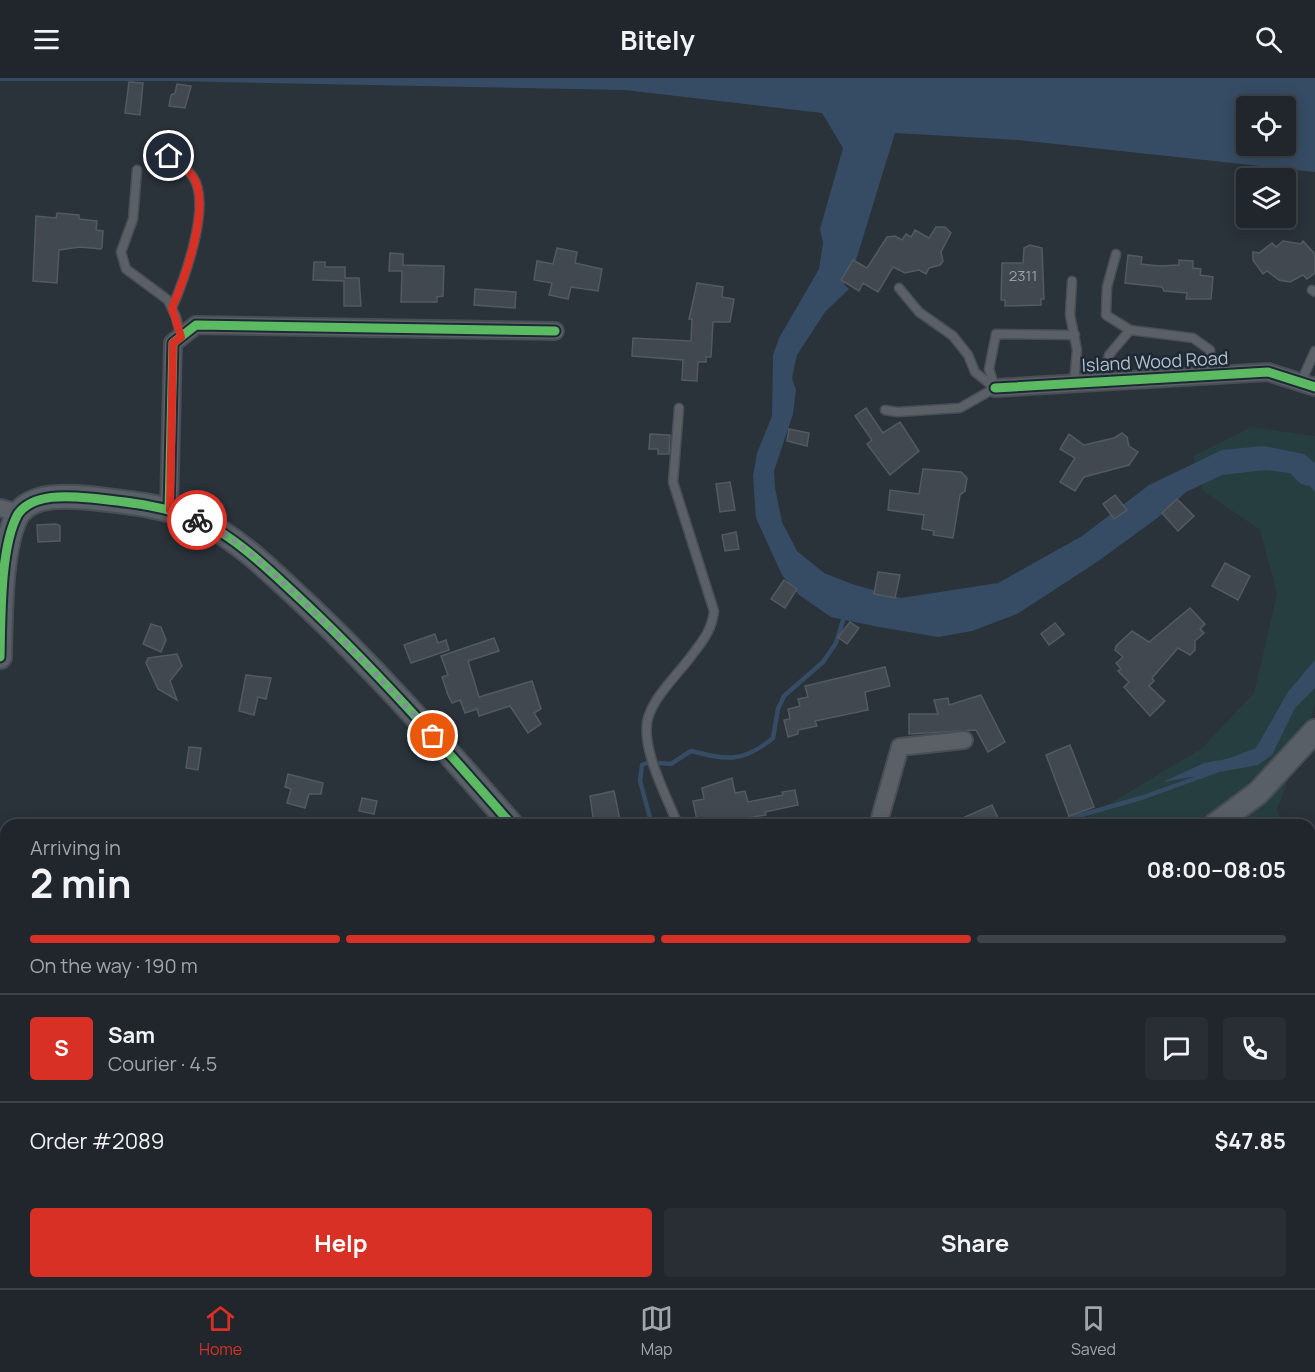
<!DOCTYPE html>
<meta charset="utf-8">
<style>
body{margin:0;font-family:Manrope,sans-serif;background:#282e34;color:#f1f3f6;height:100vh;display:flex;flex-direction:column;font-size:22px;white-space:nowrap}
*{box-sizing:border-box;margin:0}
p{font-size:20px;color:#a2a5a9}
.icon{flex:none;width:33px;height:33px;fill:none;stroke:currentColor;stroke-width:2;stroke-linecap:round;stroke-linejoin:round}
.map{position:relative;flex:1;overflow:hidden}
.details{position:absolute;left:0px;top:741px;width:1316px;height:470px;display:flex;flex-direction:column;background:#20262c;border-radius:18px 18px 0 0;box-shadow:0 3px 15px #0003,0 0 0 2px #3d4348}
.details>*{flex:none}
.tools{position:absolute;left:1236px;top:18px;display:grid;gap:12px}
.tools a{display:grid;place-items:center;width:60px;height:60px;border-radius:6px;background:#20262c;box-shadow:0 3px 15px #0003,0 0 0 2px #3d4348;font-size:30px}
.pin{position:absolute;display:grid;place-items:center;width:51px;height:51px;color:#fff;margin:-26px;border:3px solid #fff;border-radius:50%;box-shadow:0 2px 6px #0007}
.courier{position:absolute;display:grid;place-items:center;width:60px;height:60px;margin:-30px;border:4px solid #d93025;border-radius:50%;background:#fff;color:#222;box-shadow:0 2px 8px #0007}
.headline em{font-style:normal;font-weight:700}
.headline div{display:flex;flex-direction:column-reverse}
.headline{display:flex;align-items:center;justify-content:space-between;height:102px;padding:0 30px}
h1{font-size:39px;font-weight:700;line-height:45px}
.bar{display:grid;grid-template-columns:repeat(4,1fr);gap:9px 6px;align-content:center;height:72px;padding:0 30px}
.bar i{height:8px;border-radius:4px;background:#3d4348}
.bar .selected{background:#d93025}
.bar p{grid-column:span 4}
.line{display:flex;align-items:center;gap:15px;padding:0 30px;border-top:2px solid #3d4348}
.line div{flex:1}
.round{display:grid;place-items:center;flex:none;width:63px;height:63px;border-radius:6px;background:#282e34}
.primary-button{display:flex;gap:12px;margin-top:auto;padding:12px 30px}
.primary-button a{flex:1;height:69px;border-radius:6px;background:#d93025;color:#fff;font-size:24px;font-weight:700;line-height:69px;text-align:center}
.primary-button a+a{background:#282e34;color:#f1f3f6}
header{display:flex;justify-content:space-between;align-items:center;height:78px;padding:0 30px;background:#20262c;font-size:27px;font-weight:700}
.tabs{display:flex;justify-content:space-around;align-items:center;height:84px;border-top:2px solid #3d4348;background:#20262c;font-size:16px;color:#a2a5a9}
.tabs a{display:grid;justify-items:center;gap:3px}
.tabs .selected{color:#d93025}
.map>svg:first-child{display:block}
.green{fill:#273e40}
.water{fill:#364c64;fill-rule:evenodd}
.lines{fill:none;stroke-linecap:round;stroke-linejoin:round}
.stream{stroke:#364c64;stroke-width:4.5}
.building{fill:#42484f;stroke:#525a61;stroke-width:1.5}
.lane-casing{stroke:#484e54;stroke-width:11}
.street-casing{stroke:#484e54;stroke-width:20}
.secondary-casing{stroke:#484e54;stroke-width:26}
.lane{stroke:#5b6067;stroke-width:8}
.street{stroke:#5b6067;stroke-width:16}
.secondary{stroke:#595f66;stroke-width:22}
.cycleway-casing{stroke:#1d2935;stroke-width:13}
.cycleway{stroke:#5cba63;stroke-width:9}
.done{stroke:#848e98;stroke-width:6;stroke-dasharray:0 10.8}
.route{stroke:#d93025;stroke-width:8}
.labels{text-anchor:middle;stroke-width:5;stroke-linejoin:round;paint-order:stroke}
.number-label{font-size:15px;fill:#98a1ab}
.street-label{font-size:18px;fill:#b4bfca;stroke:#1d2935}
</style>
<header><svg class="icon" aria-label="menu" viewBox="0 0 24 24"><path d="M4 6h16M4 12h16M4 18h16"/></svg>Bitely<svg class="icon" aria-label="search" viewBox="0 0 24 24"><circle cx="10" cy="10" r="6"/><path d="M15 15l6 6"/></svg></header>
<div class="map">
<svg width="1315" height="1210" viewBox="0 0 1315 1210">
<rect width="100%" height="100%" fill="#2a323a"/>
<!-- green -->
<g class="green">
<polygon points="1251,349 1315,358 1315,628 1277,732 1282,747 1074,747 1201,671 1254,615 1277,516 1260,452 1203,413 1193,378"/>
<polygon points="0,1028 6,1028 6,1149 0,1150"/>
<polygon points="946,1205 946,1204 1030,1205 1028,1210 944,1210"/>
</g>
<!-- water -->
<g class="water">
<path d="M0 0H1315V94L1018 62 895 55 857 179 844 206 849 211 825 234 797 277 792 300 796 312 793 336 774 393 775 410 782 444 797 473 824 495 852 506 901 520 998 505 1082 458 1149 407 1222 372 1264 368 1304 376 1315 385V414L1310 408 1301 406 1290 395 1265 392 1222 397 1186 414 1160 438 1097 484 1017 536 972 553 938 559 879 549 831 539 799 517 782 497 756 440 753 399 757 375 772 338 773 277 779 260 819 191 823 165 820 151 843 70 822 35 625 12 172 3H0ZM1246 28H1286V68H1246Z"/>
<polygon points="1315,582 1315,610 1295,630 1272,677 1258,687 1163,704 1204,685 1227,681 1256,670 1288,614"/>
</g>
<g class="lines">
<!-- stream -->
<g class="stream">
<polyline points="647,685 642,687 640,703 652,747"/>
<path d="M660 685 671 686 691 673C727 682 743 685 773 660L778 631 784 618 823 584 836 565 845 536"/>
<polyline points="1047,747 1144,719 1216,693"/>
<polyline points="0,1047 6,1045"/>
<polyline points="806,1210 808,1204"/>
</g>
</g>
<!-- building -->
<g class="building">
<polygon points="129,4 143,5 140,37 125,35"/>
<polygon points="177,6 191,8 185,30 169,28 171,17 175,15"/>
<polygon points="57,135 79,137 79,141 97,143 96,152 103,153 102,169 101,171 80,169 59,172 57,205 33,203 36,138 56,140"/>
<polygon points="936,149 945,149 951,155 941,174 943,183 940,187 929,190 926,196 919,192 905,195 893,189 878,214 863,205 859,213 841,202 853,182 867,190 887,159 895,158 902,162 906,156 911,159 915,152 929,160"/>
<polygon points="1283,163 1301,166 1303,163 1315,176 1315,195 1307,201 1303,197 1290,204 1279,202 1267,193 1263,196 1253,182 1253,174 1259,175 1272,165 1276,169"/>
<polygon points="1030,167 1042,170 1044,221 1041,221 1041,227 1005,228 1005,222 1001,222 1002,185 1023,185 1024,170"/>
<polygon points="557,170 577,174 575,185 602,191 598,213 571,209 568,221 549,217 552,205 534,202 537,183 553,186"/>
<polygon points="390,175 403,176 403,187 444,188 443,218 437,219 437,224 401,224 402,193 389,193"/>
<polygon points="1128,177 1142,179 1141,186 1159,188 1179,187 1179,182 1193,183 1193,190 1201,191 1200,197 1213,199 1211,221 1186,221 1187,215 1164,213 1162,209 1125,205"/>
<polygon points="314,184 325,184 325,189 345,189 345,200 359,200 361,228 344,228 344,203 313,202"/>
<polygon points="697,205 723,209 722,219 734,221 730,244 713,244 711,279 706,279 706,284 698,284 697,303 682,302 683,282 632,278 633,260 691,263 692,241 689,241"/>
<polygon points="475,211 516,214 515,230 474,227"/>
<polygon points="866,330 883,355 900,344 919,373 890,397 867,366 872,362 855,338"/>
<polygon points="789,351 809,355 807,368 787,363"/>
<polygon points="1122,355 1127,359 1129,368 1138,374 1129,387 1084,399 1075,413 1060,404 1075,380 1060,371 1069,356 1084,367 1114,360"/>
<polygon points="650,356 670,357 669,376 658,376 658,371 649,371"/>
<polygon points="923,391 961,394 967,400 965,413 960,417 953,460 933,457 934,453 922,451 924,437 888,432 890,412 919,416"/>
<polygon points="730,404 735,432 720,434 716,406"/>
<polygon points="1115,417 1127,432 1114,441 1103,426"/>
<polygon points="1177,421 1194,438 1178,453 1162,435"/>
<polygon points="56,446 60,448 60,463 38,464 37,447"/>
<polygon points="736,454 739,471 725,473 722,457"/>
<polygon points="1225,485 1250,498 1238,522 1212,508"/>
<polygon points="878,494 900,497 895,520 874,516"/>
<polygon points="784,502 797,511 785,530 771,521"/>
<polygon points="1190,530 1205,546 1200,551 1204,555 1195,563 1195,572 1190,577 1178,570 1152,600 1154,603 1149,608 1165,623 1150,638 1124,609 1129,604 1118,593 1121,591 1116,585 1123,579 1115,572 1116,568 1132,553 1149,564"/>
<polygon points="850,544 859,550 847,566 838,559"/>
<polygon points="1055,545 1064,556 1049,567 1041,556"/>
<polygon points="151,546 161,549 166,562 161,574 143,566"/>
<polygon points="435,556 438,565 446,562 449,572 411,585 404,567"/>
<polygon points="494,560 499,573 468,583 479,619 532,603 541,631 534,635 541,646 528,655 510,628 479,638 477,631 465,635 460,622 452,625 448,617 442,599 448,597 441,578"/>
<polygon points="177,576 182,588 170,603 177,622 158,611 146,585 148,580"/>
<polygon points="885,589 890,608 865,614 868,632 815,643 817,648 798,652 798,656 788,659 784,642 790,641 788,631 800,628 798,621 808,619 805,608"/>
<polygon points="246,597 271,600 266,621 258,619 254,637 239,633"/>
<polygon points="981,617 1005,664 988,674 976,652 909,656 909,636 938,636 934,622 948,620 949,627"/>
<polygon points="1070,667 1094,729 1069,738 1046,677"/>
<polygon points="189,669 201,670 198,692 186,690"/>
<polygon points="288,696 323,705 321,716 309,716 305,730 287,725 291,711 285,709"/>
<polygon points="732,700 735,715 745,713 748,724 783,717 782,714 795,712 798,727 765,734 766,737 716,745 717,747 698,747 693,723 704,721 702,710"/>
<polygon points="614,713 621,747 594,747 590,718"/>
<polygon points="362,720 377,723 374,736 359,733"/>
<polygon points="992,727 1000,744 994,747 947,747"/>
</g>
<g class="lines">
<!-- lane casing -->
<g class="lane-casing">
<g id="lane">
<path d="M161 66C170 80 185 86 193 99 212 127 184 202 172 230"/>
<polyline points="137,92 133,141 121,174 126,191 168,222 176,239 181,259"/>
<polyline points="1116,176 1107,209 1106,237 1130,252"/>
<polyline points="1072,203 1070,237 1077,272 1074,305"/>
<polyline points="899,210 919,234 953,258 968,277 975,294 995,310"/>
<polyline points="1312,212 1315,214"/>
<polyline points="1104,303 1109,277 1130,252 1193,260 1210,272 1211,297"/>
<polyline points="1301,304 1315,273"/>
<polyline points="995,310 989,291 996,256 1075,257"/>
<polyline points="885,332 897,334 960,330 995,310"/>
<path d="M678 747C667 719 638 666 649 637 656 617 676 598 689 581 701 565 712 553 714 533L673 404 679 330"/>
<polyline points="0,948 6,948"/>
</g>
</g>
<!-- street casing -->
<g class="street-casing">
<g id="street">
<polyline points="995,310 1268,294 1315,309"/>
<polyline points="0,430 19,435"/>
<polyline points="169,432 173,265 196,247 555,253"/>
<polyline points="878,747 900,669 964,662"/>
<polyline points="1310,1087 1315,1080"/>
<polyline points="1259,1210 1259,1204"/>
</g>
</g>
<!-- secondary casing -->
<g class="secondary-casing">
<g id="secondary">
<path d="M0 579C1 540 0 468 18 436 33 415 68 418 90 420 127 424 167 428 201 443 236 460 266 489 294 515 372 587 442 667 512 747"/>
<polyline points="1215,747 1258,715 1315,653"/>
</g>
</g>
<!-- lane -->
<use href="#lane" class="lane"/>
<!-- street -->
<use href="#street" class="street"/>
<!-- secondary -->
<use href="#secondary" class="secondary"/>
<!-- cycleway casing -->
<g class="cycleway-casing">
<g id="cycleway">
<polyline points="995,310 1268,294 1315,309"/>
<polyline points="169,432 173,265 196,247 555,253"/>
<path d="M0 579C1 540 0 468 18 436 33 415 68 418 90 420 127 424 167 428 201 443 236 460 266 489 294 515 372 587 442 667 512 747"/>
</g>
</g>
<!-- cycleway -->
<use href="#cycleway" class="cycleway"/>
</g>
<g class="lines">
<!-- done -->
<path class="done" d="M197 442C232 455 262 486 289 510 339 557 387 606 433 658"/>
<!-- route -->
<path class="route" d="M169 78C176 84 188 91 193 99 212 127 184 202 172 230L181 259 173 265 170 432 197 442"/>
</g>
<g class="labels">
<!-- number labels -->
<g class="number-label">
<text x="1023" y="203">2311</text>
</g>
<!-- street labels -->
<g class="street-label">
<text transform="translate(1155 284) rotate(-3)" y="6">Island Wood Road</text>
</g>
</g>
</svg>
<div class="tools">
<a><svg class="icon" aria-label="locate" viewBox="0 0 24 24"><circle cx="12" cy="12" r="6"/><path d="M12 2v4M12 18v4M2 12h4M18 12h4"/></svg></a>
<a><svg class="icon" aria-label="layers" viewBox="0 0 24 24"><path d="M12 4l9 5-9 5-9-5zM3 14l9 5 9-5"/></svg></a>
</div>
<div class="pin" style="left:433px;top:658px;background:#ea580c"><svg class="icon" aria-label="bag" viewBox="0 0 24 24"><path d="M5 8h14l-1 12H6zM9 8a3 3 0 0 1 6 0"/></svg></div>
<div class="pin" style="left:169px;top:78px;background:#1f2937"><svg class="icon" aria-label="home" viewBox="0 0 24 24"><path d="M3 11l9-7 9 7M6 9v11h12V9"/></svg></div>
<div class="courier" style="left:197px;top:442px"><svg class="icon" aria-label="bike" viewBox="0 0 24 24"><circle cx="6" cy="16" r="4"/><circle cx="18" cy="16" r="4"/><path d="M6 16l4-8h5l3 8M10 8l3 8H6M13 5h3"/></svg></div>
<section class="details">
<div class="headline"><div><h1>2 min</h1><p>Arriving in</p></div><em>08:00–08:05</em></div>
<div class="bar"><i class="selected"></i><i class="selected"></i><i class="selected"></i><i></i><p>On the way · 190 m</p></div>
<div class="line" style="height:108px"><b class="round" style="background:#d93025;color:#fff">S</b><div><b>Sam</b><p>Courier · 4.5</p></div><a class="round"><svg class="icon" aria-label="chat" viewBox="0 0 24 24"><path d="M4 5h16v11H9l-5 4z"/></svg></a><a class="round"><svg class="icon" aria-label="phone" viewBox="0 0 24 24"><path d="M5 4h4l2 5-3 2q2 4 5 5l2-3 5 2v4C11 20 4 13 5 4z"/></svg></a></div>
<div class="line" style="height:78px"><div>Order #2089</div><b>$47.85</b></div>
<div class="primary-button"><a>Help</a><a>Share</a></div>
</section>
</div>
<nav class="tabs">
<a class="selected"><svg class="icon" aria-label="home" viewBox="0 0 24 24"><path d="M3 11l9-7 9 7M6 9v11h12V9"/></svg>Home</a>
<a><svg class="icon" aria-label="map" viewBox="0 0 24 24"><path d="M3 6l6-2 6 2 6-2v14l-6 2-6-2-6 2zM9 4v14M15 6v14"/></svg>Map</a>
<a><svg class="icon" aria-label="saved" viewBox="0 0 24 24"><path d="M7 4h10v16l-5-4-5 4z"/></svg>Saved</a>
</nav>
